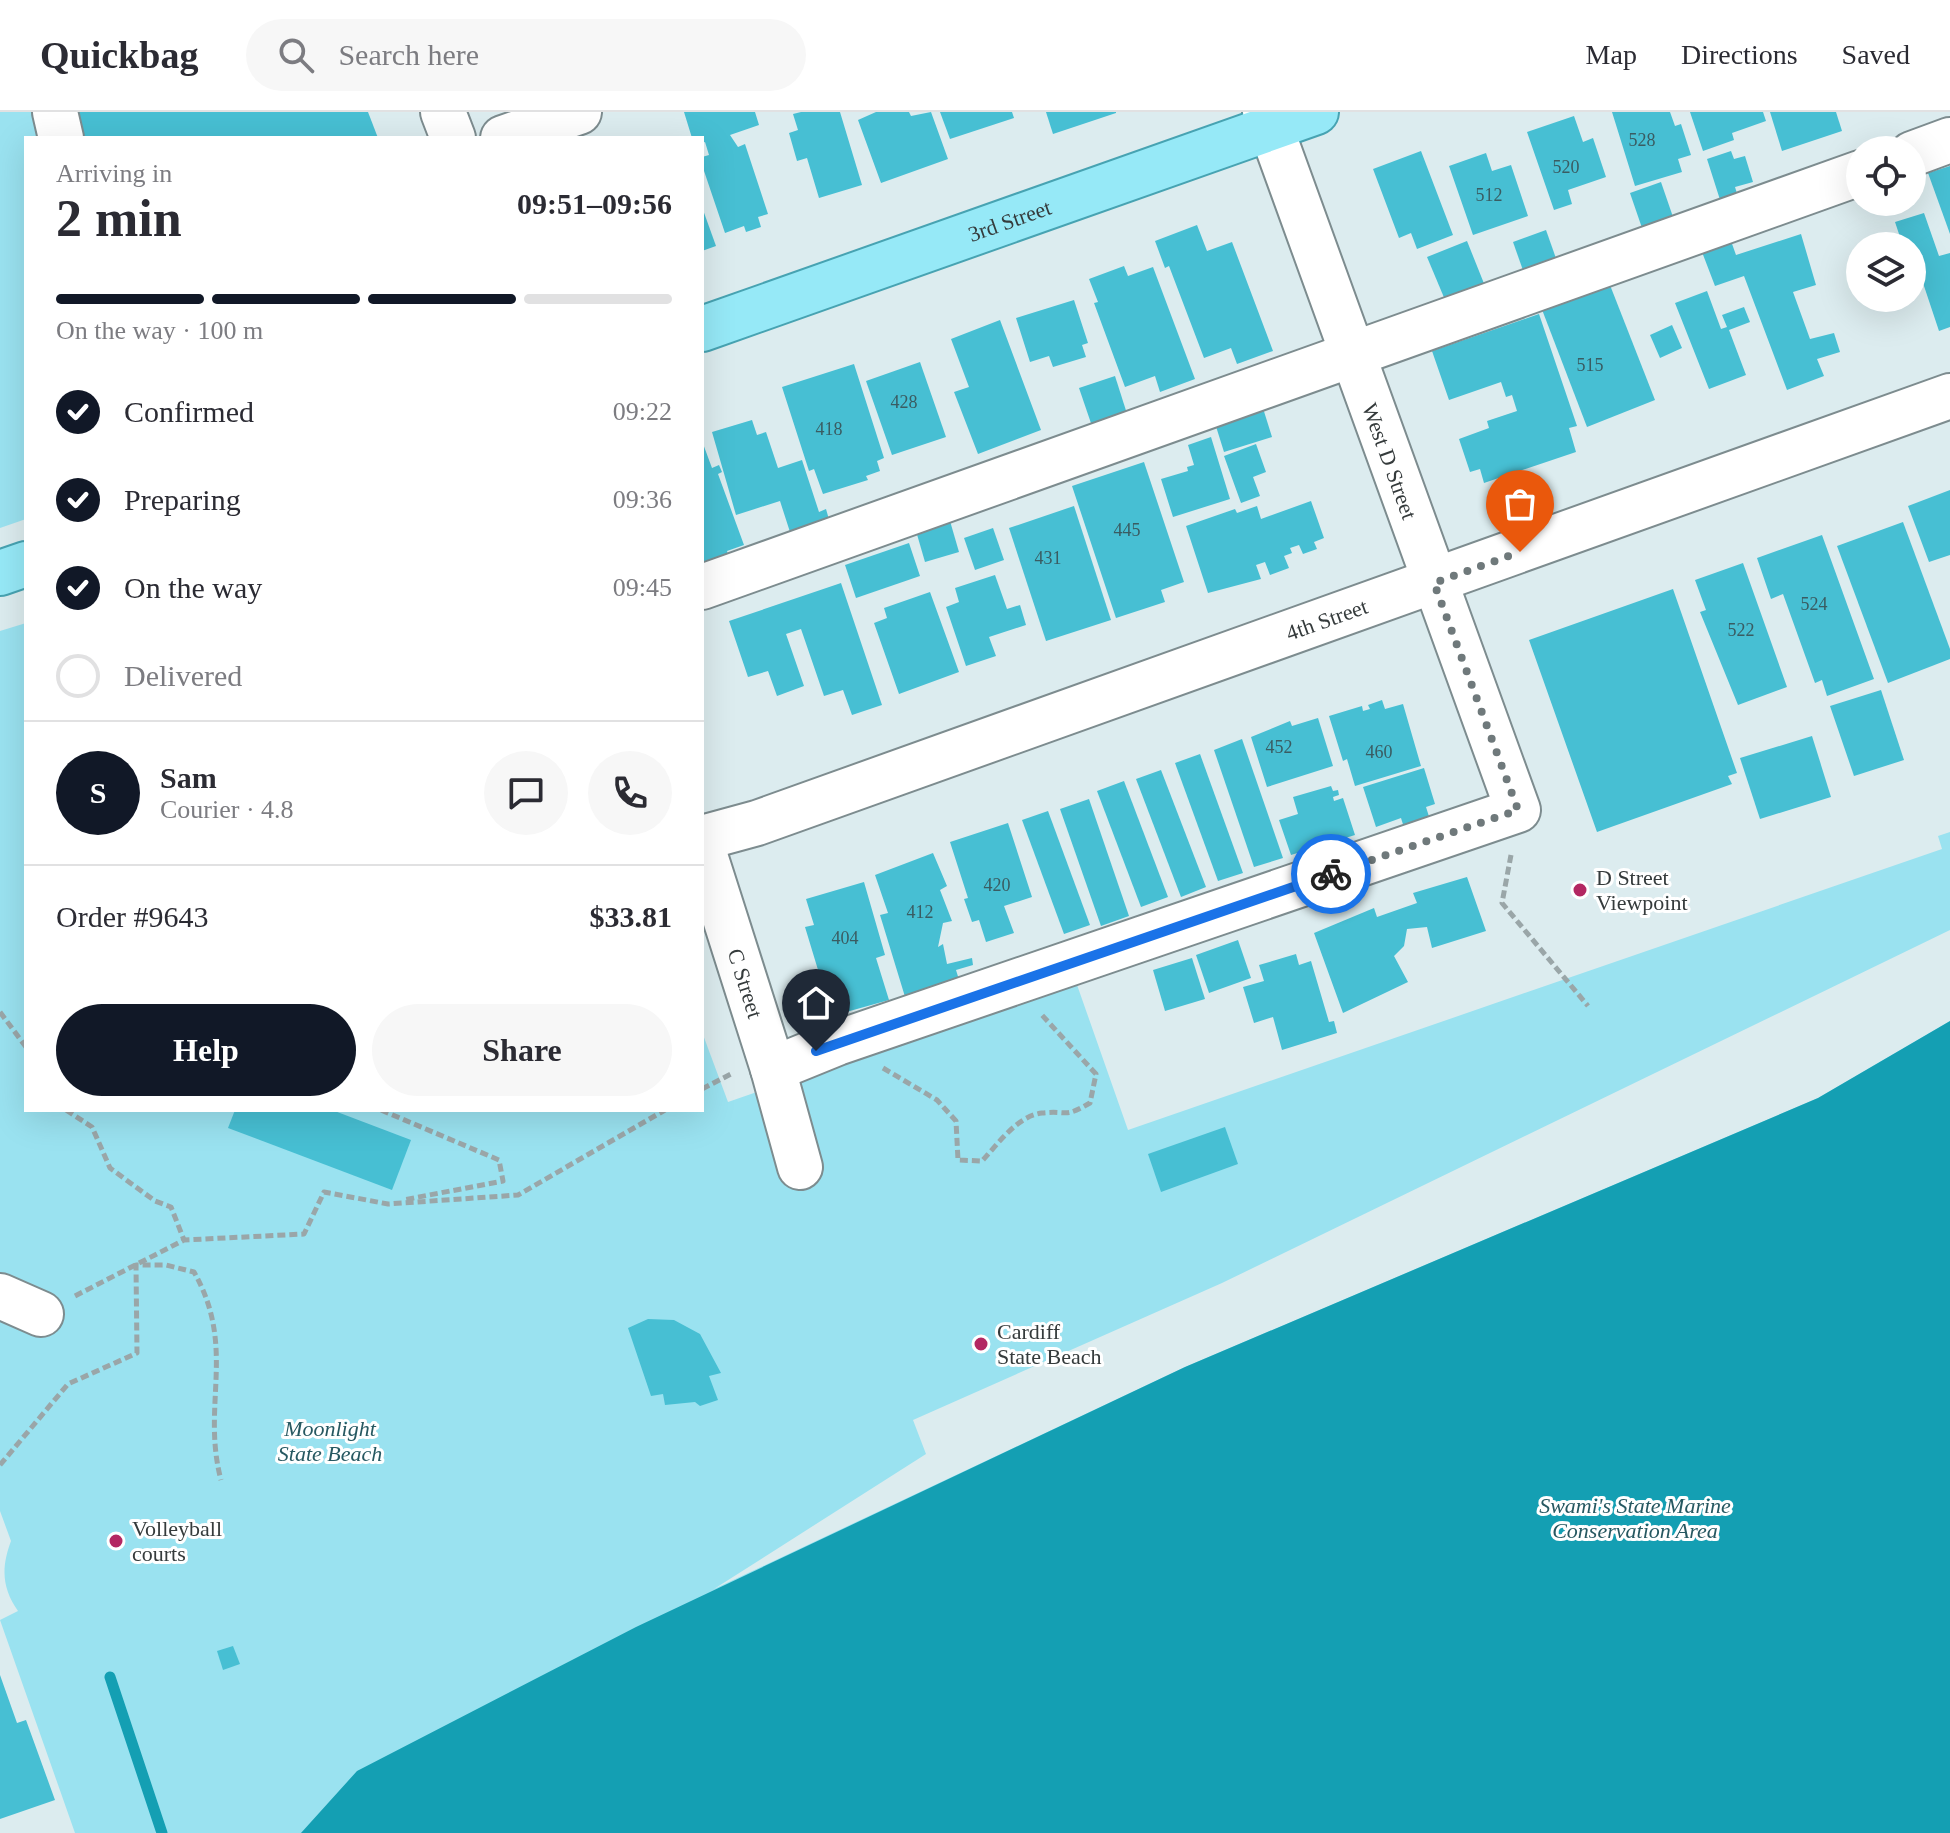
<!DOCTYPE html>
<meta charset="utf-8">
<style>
body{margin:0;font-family:"Times New Roman",serif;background:#f7f7f7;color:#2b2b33;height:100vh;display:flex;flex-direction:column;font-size:30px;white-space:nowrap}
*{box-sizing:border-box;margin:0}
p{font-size:26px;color:#7c7c81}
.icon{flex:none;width:44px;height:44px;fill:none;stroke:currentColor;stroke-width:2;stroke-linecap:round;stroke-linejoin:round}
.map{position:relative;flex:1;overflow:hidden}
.panel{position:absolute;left:24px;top:24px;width:680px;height:976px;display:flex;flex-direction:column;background:#fff;border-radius:0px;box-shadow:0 8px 32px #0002}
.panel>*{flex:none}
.controls{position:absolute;left:1846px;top:24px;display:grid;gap:16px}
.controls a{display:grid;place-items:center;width:80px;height:80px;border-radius:50%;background:#fff;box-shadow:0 8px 32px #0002;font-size:40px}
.pin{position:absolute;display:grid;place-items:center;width:68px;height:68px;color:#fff;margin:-82px -34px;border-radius:50% 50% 50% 0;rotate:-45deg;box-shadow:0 0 8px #0007}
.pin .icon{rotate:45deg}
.courier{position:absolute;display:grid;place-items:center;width:80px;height:80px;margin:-40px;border:6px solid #1a73e8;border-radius:50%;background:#fff;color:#222;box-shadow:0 2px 10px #0007}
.head em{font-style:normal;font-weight:700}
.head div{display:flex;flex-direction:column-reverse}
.head{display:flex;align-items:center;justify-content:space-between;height:136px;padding:0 32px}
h1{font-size:52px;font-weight:700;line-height:60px}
.bar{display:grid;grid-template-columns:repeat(4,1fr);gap:12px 8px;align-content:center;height:96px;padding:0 32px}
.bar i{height:10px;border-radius:6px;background:#e1e1e2}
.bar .selected{background:#111827}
.bar p{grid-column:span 4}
.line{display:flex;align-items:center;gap:20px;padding:0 32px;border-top:2px solid #e1e1e2}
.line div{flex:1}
.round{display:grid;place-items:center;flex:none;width:84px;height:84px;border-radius:42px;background:#f7f7f7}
ol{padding:0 32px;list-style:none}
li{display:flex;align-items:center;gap:24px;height:88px}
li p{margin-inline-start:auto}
li .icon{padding:8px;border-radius:50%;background:#111827;color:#fff;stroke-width:4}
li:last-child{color:#7c7c81}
li i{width:44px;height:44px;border:4px solid #e1e1e2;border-radius:50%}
.cta{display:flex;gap:16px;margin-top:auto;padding:16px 32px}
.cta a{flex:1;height:92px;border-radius:48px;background:#111827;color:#fff;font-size:32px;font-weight:700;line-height:92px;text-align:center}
.cta a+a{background:#f7f7f7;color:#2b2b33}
header{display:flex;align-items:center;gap:48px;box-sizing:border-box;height:112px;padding:0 40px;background:#fff;border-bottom:2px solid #e1e1e2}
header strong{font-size:38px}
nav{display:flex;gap:44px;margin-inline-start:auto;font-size:28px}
.search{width:560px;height:72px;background:#f7f7f7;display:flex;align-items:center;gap:20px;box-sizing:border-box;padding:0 28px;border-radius:44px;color:#7c7c81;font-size:30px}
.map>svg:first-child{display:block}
.green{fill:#9ae2f0}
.water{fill:#149fb3}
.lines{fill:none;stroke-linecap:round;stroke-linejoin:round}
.stream{stroke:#149fb3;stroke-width:11}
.building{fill:#47bfd3}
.minor-casing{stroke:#7d8c8f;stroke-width:48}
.major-casing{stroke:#47a3b2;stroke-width:48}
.path{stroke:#9aa6a8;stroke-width:5;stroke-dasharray:8 4;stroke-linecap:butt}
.minor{stroke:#fff;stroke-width:44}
.major{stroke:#96e9f7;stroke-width:44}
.done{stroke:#6f797b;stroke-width:8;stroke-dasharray:0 14.4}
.route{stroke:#1a73e8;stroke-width:10}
.poi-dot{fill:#b32762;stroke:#fff;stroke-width:3}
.labels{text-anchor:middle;stroke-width:6;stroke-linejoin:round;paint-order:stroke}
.number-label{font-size:18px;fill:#3a5c62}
.street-label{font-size:22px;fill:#353b3c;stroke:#fff}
.poi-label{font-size:22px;fill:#353b3c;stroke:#fff;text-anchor:start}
.park-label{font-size:22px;font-style:italic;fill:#265861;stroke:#fff}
</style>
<header>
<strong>Quickbag</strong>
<div class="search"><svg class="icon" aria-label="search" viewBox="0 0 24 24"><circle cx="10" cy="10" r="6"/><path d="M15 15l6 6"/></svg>Search here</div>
<nav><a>Map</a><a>Directions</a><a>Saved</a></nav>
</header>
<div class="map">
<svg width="1950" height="1721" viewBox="0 0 1950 1721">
<rect width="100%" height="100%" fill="#dcecef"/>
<!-- green -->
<g class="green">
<polygon points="0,0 38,0 47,26 26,26 26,407 0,416"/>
<path d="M26 511V998H702V920L728 990 1076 870 1128 1018 1942 737 1938 724 1950 720V818L1222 1171 913 1308 926 1342 714 1477 1185 1255 1818 986 1950 909V1721H75L0 1508 18 1499C2 1476 1 1456 11 1429L0 1399V519Z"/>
</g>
<!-- water -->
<polygon class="water" points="1950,909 1950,1721 301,1721 357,1659 636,1515 1185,1255 1818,986"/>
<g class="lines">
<!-- stream -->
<polyline class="stream" points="110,1565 162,1721"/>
</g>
<!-- building -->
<g class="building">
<polygon points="66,0 368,0 378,26 75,26"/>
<polygon points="684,0 755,0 759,13 730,23 738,35 745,32 768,102 758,105 761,115 746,120 744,114 725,121 702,53 702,45 709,43 705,30 702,31 702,26 692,26"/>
<polygon points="801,0 840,0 862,73 819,86 807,46 797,49 789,21 798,18 793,2"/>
<polygon points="876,0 909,0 911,4 931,0 948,47 881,71 858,8"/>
<polygon points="940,0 1012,0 1014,6 950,27"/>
<polygon points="1046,0 1116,0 1116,1 1053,22"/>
<polygon points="1612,0 1670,0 1675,14 1681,12 1691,43 1678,47 1682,60 1635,74"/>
<polygon points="1690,0 1763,0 1766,9 1732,21 1734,28 1703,39"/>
<polygon points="1770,0 1836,0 1842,19 1782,39"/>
<polygon points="1574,4 1583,30 1593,26 1606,65 1568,78 1572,92 1554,98 1527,20"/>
<polygon points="1421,39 1453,123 1417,137 1411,121 1399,126 1373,57"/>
<polygon points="1731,39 1734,47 1745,44 1753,70 1735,75 1739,88 1722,94 1707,47"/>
<polygon points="1486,41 1492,59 1511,53 1528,104 1473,123 1449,54"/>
<polygon points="1950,54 1950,122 1928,61"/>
<polygon points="1661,70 1673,105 1642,116 1630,81"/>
<polygon points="702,95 716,134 702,139"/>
<polygon points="1924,101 1939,144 1950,141 1950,215 1939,219 1917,153 1912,155 1912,134 1903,134 1895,110"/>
<polygon points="1197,113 1207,139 1232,130 1273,239 1237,252 1231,236 1204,246 1169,154 1165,156 1155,129"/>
<polygon points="1546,118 1558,152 1525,164 1513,130"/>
<polygon points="1801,122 1816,173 1793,180 1810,227 1834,221 1840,240 1817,247 1824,264 1787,278 1744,164 1715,174 1702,140 1731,129 1736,143"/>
<polygon points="1467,129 1487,179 1448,195 1427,145"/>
<polygon points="1124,154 1128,164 1153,155 1195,267 1160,280 1155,264 1125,275 1094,191 1098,190 1089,167"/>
<polygon points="1608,168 1655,288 1587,315 1541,195"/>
<polygon points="1707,179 1721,217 1727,215 1722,203 1744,195 1750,210 1729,218 1746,263 1709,277 1675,191"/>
<polygon points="1074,188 1088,231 1082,233 1086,245 1053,255 1049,244 1030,250 1016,206"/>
<polygon points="1539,202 1577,314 1569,316 1576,340 1484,371 1480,357 1470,360 1459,327 1489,316 1487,309 1517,299 1512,283 1506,285 1501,270 1449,288 1432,239"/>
<polygon points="1000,208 1041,318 978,342 954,280 969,275 951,227"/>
<polygon points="1672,213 1682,236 1660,246 1650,223"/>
<polygon points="920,250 946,325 892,343 866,269"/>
<polygon points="854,252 884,346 877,349 880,359 866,364 868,368 823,382 814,357 809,359 782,275"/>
<polygon points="1115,264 1129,308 1094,320 1079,276"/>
<polygon points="1262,293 1272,325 1224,340 1214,308"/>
<polygon points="752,308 757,323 766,320 778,356 802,348 819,400 826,397 830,411 790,420 780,389 736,403 712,320"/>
<polygon points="1211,325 1230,387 1173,405 1161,367 1188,359 1187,355 1194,353 1188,333"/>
<polygon points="702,329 712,356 719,353 722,360 718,362 744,433 727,439 729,445 702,454"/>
<polygon points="1256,332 1266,360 1253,365 1260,384 1241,391 1224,344"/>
<polygon points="1144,350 1184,470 1161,478 1165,490 1116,506 1072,374"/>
<polygon points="1950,378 1950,443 1929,450 1908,394"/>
<polygon points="1311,389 1324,426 1314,430 1317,437 1303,442 1299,433 1290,436 1292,441 1284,444 1289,456 1270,463 1265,450 1256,453 1261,467 1208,481 1186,414 1235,397 1237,401 1257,394 1261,407"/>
<polygon points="1074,394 1111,508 1046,529 1009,416"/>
<polygon points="950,409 959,440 925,450 916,419"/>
<polygon points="1903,410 1950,537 1950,547 1888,571 1837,434"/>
<polygon points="993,416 1004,448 975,458 964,426"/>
<polygon points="1822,423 1874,567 1827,584 1822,568 1815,571 1783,482 1771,487 1757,446"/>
<polygon points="909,431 920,464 856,486 845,453"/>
<polygon points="1743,451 1787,575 1738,593 1700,500 1706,498 1695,468"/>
<polygon points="995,463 1007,497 1020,493 1026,513 989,525 996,544 966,554 946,495 959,490 955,476"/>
<polygon points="841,471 882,593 852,603 843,578 824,584 801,517 786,522 804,574 777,584 768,559 748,565 729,509"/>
<polygon points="1673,477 1737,661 1728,664 1732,672 1597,720 1529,528"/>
<polygon points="930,480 959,560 899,582 874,511 887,506 884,496"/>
<polygon points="1881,578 1904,648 1854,664 1830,594"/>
<polygon points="1382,588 1385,597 1403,592 1421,654 1355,674 1347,647 1343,649 1329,604 1362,594 1363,599 1370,597 1368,593"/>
<polygon points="1318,606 1333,654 1267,675 1251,625 1290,609 1292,614"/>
<polygon points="1812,624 1831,685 1760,707 1740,646"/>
<polygon points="1242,627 1283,746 1254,755 1214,638"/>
<polygon points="1200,642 1243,761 1218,769 1175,651"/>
<polygon points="1424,656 1435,692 1426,695 1432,714 1406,722 1401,706 1376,715 1363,675"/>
<polygon points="1161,658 1206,775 1181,785 1136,667"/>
<polygon points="1124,669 1168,785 1141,795 1097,679"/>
<polygon points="1331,674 1333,679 1338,678 1339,683 1333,685 1334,689 1343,686 1355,723 1291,743 1279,708 1298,702 1293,685"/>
<polygon points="1089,687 1129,804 1101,814 1060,697"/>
<polygon points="1048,699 1090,813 1064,822 1022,708"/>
<polygon points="1008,711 1032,785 1004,794 1014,821 986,830 979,808 972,810 964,787 968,786 950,730"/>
<polygon points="933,741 947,774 940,778 952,809 943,811 938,835 943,832 947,852 972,846 973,853 956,858 960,871 906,888 880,803 888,801 875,763"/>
<polygon points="1467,765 1486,819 1432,836 1427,815 1407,817 1404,834 1394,844 1408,870 1343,901 1314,821 1374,796 1377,805 1417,791 1413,781"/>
<polygon points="864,770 885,843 876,846 889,888 832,904 805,815 814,813 806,787"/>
<polygon points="1238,828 1251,866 1209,881 1196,843"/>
<polygon points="1296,842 1299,853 1311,849 1329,910 1334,909 1337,921 1282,938 1273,905 1254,911 1243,875 1264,869 1259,853"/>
<polygon points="1192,846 1205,887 1165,899 1153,858"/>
<polygon points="235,998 332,998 411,1028 392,1078 228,1016"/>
<polygon points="1225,1015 1238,1052 1161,1080 1148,1042"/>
<polygon points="648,1207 674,1208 700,1222 721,1261 709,1264 718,1288 700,1294 695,1290 665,1293 663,1282 651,1284 628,1216"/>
<polygon points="233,1534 240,1552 223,1558 217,1539"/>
<polygon points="0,1563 17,1611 26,1608 55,1688 0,1707"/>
</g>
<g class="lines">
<!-- minor casing -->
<g class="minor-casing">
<g id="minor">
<polyline points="55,0 61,26"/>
<polyline points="443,0 453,26"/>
<polyline points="503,26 579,0"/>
<polyline points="1912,42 1950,28"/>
<polyline points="702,475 1860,61"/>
<path id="s1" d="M702 726 757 711 1950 284"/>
<path id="s2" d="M702 734 773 957 800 1055"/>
<polyline points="773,957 837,931 1518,698 1265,0"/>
<polyline points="0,1184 41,1202"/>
</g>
</g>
<!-- major casing -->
<g class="major-casing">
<g id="major">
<path id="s3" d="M702 217 1316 0"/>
<polyline points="0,461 26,452"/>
</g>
</g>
<!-- path -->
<g class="path">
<polyline points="1511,743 1502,791 1588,894"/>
<polyline points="0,900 26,935"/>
<path d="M883 956 937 988 956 1009 958 1048 982 1049C998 1032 1017 1004 1042 1001 1070 998 1062 1007 1090 991L1096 962 1041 902"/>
<polyline points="702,977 733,961"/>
<polyline points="66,998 92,1015 110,1056 155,1089 171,1095 184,1128"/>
<polyline points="381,998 499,1048 503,1069 403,1088"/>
<polyline points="75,1184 184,1128 304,1122 324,1080 388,1092 518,1083 665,998"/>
<path d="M0 1353 68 1272 137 1241 136 1153H166L194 1160C237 1236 201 1293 221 1368"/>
</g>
<!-- minor -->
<use href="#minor" class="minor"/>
<!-- major -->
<use href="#major" class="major"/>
</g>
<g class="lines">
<!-- done -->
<polyline class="done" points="1331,762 1518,698 1434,471 1520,440"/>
<!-- route -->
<polyline class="route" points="816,939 1331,762"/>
</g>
<!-- markers -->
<g class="poi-dot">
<circle cx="1580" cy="778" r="8"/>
<circle cx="981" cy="1232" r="8"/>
<circle cx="116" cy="1429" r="8"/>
</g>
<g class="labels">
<!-- number labels -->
<g class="number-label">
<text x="1642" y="34">528</text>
<text x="1566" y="61">520</text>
<text x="1489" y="89">512</text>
<text x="1590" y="259">515</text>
<text x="904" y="296">428</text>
<text x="829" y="323">418</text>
<text x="1127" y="424">445</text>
<text x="1048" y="452">431</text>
<text x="1814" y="498">524</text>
<text x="1741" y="524">522</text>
<text x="1279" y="641">452</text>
<text x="1379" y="646">460</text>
<text x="997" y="779">420</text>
<text x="920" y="806">412</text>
<text x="845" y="832">404</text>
</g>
<!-- street labels -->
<g class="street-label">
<text dy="8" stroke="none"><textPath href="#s3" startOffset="326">3rd Street</textPath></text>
<text transform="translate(1390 349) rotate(70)" y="8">West D Street</text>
<text dy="8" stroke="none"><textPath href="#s1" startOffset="662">4th Street</textPath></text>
<text dy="8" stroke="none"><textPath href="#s2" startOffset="144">C Street</textPath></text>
</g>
<!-- poi labels -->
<g class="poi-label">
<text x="1596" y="773">D Street<tspan x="1596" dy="25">Viewpoint</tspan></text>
<text x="997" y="1227">Cardiff<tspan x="997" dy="25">State Beach</tspan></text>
<text x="132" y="1424">Volleyball<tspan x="132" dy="25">courts</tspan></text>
</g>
<!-- park labels -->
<g class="park-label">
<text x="330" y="1324">Moonlight<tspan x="330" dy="25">State Beach</tspan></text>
<text x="1635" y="1401">Swami's State Marine<tspan x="1635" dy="25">Conservation Area</tspan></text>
</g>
</g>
</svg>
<div class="controls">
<a><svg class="icon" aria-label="locate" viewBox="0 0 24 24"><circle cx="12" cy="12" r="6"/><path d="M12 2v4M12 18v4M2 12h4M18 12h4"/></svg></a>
<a><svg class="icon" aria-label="layers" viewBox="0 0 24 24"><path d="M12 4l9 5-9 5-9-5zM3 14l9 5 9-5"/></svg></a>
</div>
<div class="pin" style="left:1520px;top:440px;background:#ea580c"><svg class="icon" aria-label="bag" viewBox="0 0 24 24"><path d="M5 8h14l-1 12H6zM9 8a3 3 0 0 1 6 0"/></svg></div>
<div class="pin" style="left:816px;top:939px;background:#1f2937"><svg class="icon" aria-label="home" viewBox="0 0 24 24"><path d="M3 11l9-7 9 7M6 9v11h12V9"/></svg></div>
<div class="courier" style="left:1331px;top:762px"><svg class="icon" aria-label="bike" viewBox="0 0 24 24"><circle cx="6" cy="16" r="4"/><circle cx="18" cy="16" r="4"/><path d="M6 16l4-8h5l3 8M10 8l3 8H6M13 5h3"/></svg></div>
<section class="panel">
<div class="head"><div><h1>2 min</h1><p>Arriving in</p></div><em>09:51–09:56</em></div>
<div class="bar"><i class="selected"></i><i class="selected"></i><i class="selected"></i><i></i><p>On the way · 100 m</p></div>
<ol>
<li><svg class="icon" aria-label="check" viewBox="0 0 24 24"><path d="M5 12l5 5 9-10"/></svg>Confirmed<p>09:22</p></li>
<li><svg class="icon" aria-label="check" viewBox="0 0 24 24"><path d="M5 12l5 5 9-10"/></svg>Preparing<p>09:36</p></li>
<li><svg class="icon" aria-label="check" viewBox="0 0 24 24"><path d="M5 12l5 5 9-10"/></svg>On the way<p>09:45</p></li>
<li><i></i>Delivered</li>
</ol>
<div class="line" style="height:144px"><b class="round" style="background:#111827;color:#fff">S</b><div><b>Sam</b><p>Courier · 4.8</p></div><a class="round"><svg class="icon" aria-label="chat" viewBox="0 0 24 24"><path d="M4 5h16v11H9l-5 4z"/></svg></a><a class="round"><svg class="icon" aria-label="phone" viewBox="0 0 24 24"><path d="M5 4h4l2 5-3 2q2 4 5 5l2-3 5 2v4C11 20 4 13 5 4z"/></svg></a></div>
<div class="line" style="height:104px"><div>Order #9643</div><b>$33.81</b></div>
<div class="cta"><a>Help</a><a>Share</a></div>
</section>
</div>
